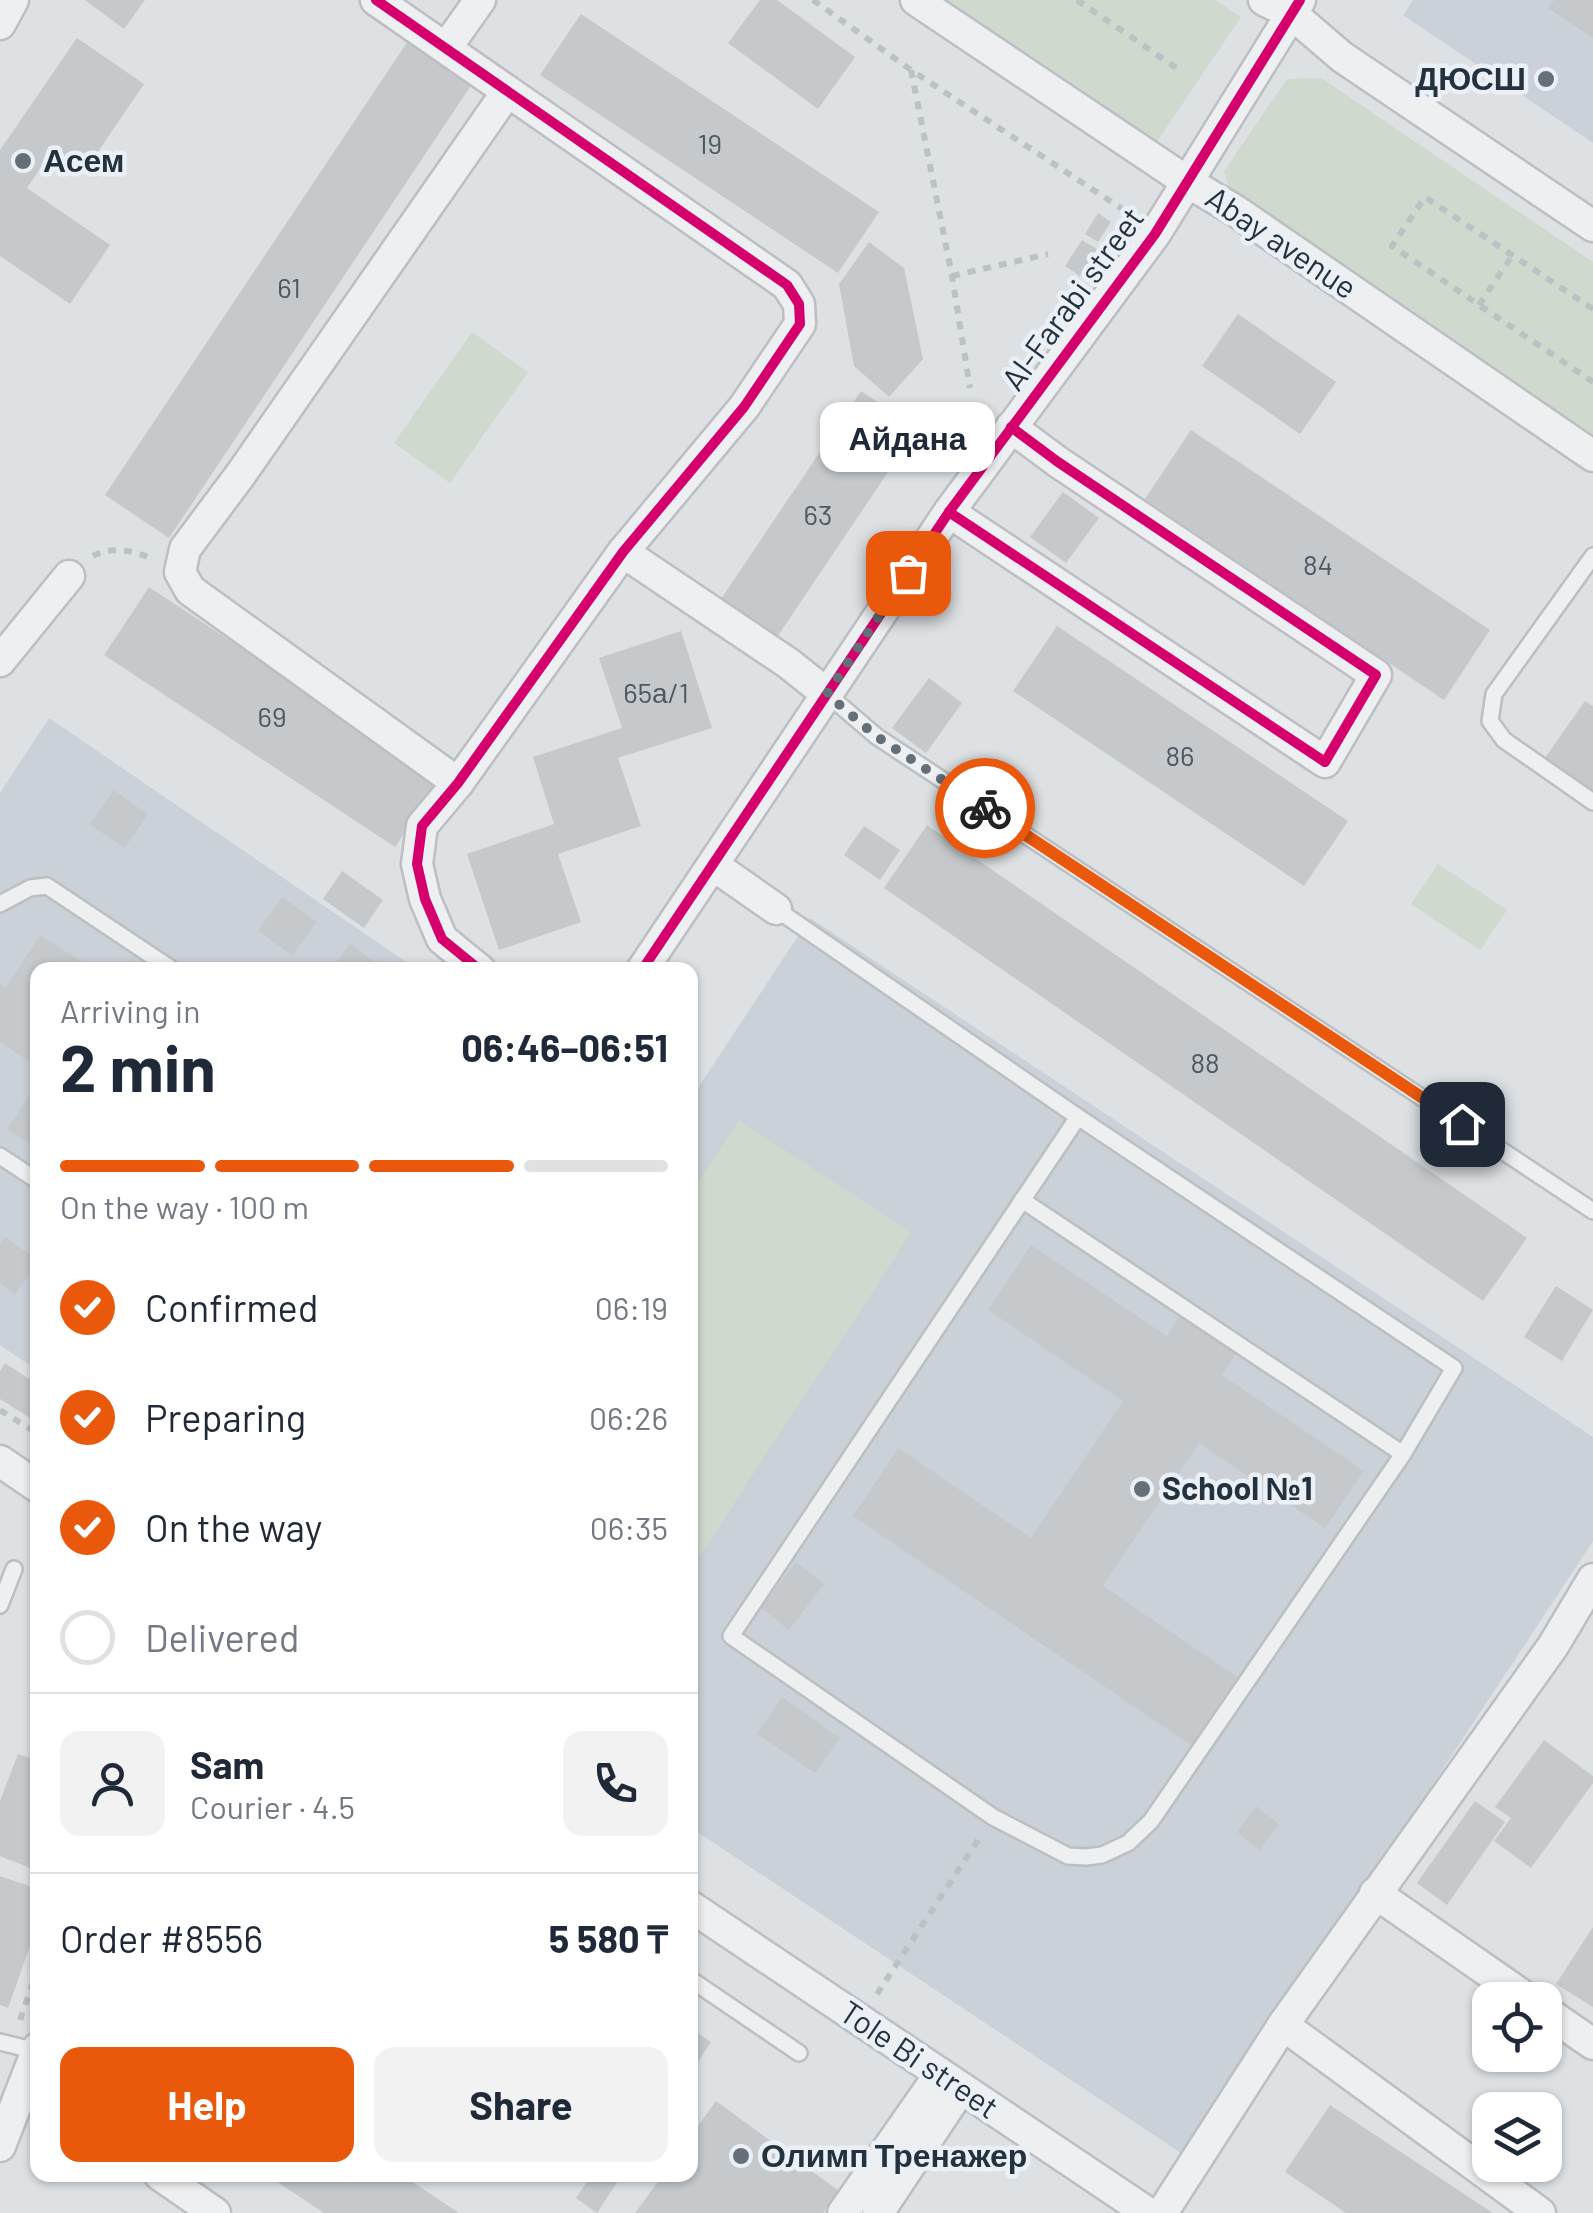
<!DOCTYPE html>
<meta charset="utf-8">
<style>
body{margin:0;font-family:Barlow,sans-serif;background:#f2f2f3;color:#1f2937;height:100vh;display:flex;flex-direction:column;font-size:38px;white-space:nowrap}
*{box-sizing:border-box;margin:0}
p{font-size:32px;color:#747a83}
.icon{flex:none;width:55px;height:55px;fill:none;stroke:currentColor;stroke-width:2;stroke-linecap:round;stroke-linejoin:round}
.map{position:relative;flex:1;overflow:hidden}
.sheet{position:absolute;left:30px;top:962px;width:668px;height:1220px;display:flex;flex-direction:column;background:#fff;border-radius:20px;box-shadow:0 2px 8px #0004}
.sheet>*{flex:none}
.controls{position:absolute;left:1472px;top:1982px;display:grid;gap:20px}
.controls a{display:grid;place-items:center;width:90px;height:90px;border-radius:20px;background:#fff;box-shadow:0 2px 8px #0004;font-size:50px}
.pin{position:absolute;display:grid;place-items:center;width:85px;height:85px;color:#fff;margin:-42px;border-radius:20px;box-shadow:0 5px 15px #0006}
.courier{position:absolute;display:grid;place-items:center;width:100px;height:100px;margin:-50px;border:8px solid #ea580c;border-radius:50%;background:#fff;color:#222;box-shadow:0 2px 12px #0007}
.bubble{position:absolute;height:70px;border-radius:20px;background:#fff;box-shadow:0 2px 8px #0004;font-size:32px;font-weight:700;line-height:70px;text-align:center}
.headline em{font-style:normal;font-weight:700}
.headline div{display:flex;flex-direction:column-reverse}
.headline{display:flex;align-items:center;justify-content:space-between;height:170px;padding:0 30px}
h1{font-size:65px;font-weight:700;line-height:75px}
.bar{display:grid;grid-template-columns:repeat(4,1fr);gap:15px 10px;align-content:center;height:120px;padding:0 30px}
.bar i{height:12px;border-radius:8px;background:#e0e1e3}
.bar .on{background:#ea580c}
.bar p{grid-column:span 4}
.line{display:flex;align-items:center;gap:25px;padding:0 30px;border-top:2px solid #e0e1e3}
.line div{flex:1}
.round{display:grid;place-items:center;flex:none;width:105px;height:105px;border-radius:20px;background:#f2f2f3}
ol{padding:0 30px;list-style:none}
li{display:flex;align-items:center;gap:30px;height:110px}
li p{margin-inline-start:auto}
li .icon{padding:10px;border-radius:50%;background:#ea580c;color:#fff;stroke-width:4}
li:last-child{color:#747a83}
li i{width:55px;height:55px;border:5px solid #e0e1e3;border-radius:50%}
.button{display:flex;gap:20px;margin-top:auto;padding:20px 30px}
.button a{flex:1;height:115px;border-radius:20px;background:#ea580c;color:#fff;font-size:40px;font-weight:700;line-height:115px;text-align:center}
.button a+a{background:#f2f2f3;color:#1f2937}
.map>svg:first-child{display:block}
.built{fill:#cad1d8}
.green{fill:#d0d9cd}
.building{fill:#c5c9cc}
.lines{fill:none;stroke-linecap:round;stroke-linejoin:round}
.service-casing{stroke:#bbbfc2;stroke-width:20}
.minor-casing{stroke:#bbbfc2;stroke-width:35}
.path{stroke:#bcc1c4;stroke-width:6;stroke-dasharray:8 8;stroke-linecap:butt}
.service{stroke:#edeff0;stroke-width:15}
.minor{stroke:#edeff0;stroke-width:30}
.cycleway-casing{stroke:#eaf0f5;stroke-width:16}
.cycleway{stroke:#d6006c;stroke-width:10}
.done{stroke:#646f78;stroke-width:10;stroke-dasharray:0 18}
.route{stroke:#ea580c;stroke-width:12}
.poi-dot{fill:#646f78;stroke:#eaf0f5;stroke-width:4}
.labels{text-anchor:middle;stroke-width:9;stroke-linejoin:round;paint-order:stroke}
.number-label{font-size:28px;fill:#4c5862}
.poi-label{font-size:32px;font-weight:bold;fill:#23323e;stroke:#eaf0f5;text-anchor:start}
.street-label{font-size:32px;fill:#23323e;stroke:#eaf0f5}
</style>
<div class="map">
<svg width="1593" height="2213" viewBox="0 0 1593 2213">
<rect width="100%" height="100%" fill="#dde1e4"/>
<!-- built -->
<g class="built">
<polygon points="1413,0 1593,0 1593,143 1403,15"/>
<polygon points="49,718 418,970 38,970 37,1370 0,1345 0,793"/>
<polygon points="810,918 1593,1437 1593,1541 1187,2157 690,1827 690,1100"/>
</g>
<!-- green -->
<g class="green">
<polygon points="939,0 1215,0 1241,17 1156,143"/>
<polygon points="1321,78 1593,262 1593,452 1234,211 1224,171 1287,79"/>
<polygon points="472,332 528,372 450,483 394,443"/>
<polygon points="1438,864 1507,910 1480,950 1411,904"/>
<polygon points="739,1120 911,1233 695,1563 690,1560 690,1195"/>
</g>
<!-- building -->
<g class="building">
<polygon points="85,0 145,0 124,29"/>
<polygon points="760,0 777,0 855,57 818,109 728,43"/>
<polygon points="1554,0 1593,0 1593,38 1548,8"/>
<polygon points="581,14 879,212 838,273 540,75"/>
<polygon points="77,38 144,84 84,172 53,150 27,188 110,245 70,304 0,256 0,150"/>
<polygon points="410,38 474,81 169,538 105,495"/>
<polygon points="1098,213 1111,222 1098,242 1085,234"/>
<polygon points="1082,240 1097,249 1080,276 1065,266"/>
<polygon points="869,242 904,268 923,359 889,397 854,366 839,284"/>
<polygon points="1238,314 1336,382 1300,434 1202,366"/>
<polygon points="861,391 917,429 775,640 719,602"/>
<polygon points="1191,430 1490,630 1444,700 1145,499"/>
<polygon points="1063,492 1099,518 1066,563 1030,537"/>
<polygon points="149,587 440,779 395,847 104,655"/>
<polygon points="1057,626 1348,821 1304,886 1013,691"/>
<polygon points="681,631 712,728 618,758 641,826 558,854 581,922 499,950 467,854 554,824 533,757 622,728 599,658"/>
<polygon points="929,678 962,703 926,753 892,728"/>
<polygon points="1585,701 1593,706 1593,791 1545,758"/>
<polygon points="114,790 148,815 124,848 90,824"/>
<polygon points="927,825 1527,1238 1483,1301 884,888"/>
<polygon points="864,826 900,850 880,880 844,855"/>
<polygon points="342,871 383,900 364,928 323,899"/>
<polygon points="282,897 317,922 292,955 258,931"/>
<polygon points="40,935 94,970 38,970 38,1067 0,1042 0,984 6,988"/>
<polygon points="350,944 386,970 331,970"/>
<polygon points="38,1083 38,1149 7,1129"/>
<polygon points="5,1237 38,1260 38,1263 15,1294 0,1283 0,1244"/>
<polygon points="1031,1245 1167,1336 1181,1314 1237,1352 1222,1375 1364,1471 1325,1528 1199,1443 1103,1586 1240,1679 1194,1747 853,1516 898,1448 1031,1538 1123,1401 988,1310"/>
<polygon points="1556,1286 1593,1310 1562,1361 1524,1337"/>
<polygon points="5,1363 38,1385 38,1423 0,1399 0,1371"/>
<polygon points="796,1562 824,1584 789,1630 761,1608"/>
<polygon points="782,1697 840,1738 815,1773 757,1734"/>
<polygon points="1544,1740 1593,1776 1593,1783 1531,1868 1494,1841 1511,1818 1495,1807"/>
<polygon points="18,1754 38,1761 38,1871 0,1856 0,1801"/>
<polygon points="1475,1801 1505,1822 1447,1905 1417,1883"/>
<polygon points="1256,1806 1279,1824 1260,1850 1237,1832"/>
<polygon points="0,1876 38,1889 38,1923 8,2008 0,2005"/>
<polygon points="1593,1927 1593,2007 1556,1984"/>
<polygon points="690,2028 711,2042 690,2074"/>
<polygon points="716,2101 839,2191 823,2213 635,2213 663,2175 690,2175 690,2137"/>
<polygon points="1330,2105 1493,2213 1346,2213 1285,2172"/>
<polygon points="267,2175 402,2175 459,2213 324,2213"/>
<polygon points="592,2175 622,2175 597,2213 576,2198"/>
</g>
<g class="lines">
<!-- service casing -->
<g class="service-casing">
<g id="service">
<polyline points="1593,556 1494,694 1490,721 1504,740 1593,802"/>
<polyline points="827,694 876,736 1593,1211"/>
<polyline points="0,904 30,888 47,886 173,970"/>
<polyline points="776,909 1078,1117 1454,1368 1403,1454 1151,1821 1128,1843 1102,1855 1086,1857 1068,1856 993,1817 731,1636 1078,1117"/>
<polyline points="0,1156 38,1181"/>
<polyline points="1022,1200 1403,1454"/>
<polyline points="0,1605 14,1569"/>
<polyline points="690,1979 799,2053"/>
<polyline points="0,2042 36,2051"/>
</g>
</g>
<!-- minor casing -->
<g class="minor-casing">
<g id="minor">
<polyline points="376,0 787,285 799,304 800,324 744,407 623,552 458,783 422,826 417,864 425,899 442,939 480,970"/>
<polyline points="916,0 1186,181 1236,211 1593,456"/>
<polyline points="1264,0 1292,14 1342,57 1593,226"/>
<polyline points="0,24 13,0"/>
<polyline points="446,48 480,0"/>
<polyline points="949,512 1325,762 1376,675 1058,462 1011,427"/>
<polyline points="623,552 788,663 827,694"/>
<polyline points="0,661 69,576"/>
<polyline points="458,783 190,590 180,572 185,549 241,474 507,92"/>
<polyline points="713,865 776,909"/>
<polyline points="642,970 949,512 1155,234 1300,0"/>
<polyline points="0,1461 38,1487"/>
<polyline points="1375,1893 1529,2000"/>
<polyline points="690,1906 1148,2213"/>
<polyline points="1545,2011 1593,2044"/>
<polyline points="1283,2025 1540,2213"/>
<polyline points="0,2146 38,2048"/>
<polyline points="160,2175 215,2213"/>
<polyline points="843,2213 940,2074"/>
<polyline points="878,2213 961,2088"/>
<polyline points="1162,2213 1283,2025 1553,1646 1593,1579"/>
</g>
</g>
<!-- path -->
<g class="path">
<polyline points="813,0 911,70 1130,214"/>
<polyline points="1077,0 1178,69"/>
<polyline points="911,70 952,276 970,388"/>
<polyline points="952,276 1048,254"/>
<polyline points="1479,305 1512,256"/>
<polyline points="1593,309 1425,197 1392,246 1593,382"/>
<path d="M93 556C111 546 133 550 152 559"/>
<polyline points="0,1410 38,1434"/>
<polyline points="877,1994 980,1837"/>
<polyline points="20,2020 38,1968"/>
</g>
<!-- service -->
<use href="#service" class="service"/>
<!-- minor -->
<use href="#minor" class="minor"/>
<!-- cycleway casing -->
<g class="cycleway-casing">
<g id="cycleway">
<polyline points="376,0 787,285 799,304 800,324 744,407 623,552 458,783 422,826 417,864 425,899 442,939 480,970"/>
<polyline points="949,512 1325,762 1376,675 1058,462 1011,427"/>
<polyline points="642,970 949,512 1155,234 1300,0"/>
</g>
</g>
<!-- cycleway -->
<use href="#cycleway" class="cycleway"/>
</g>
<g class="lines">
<!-- done -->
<polyline class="done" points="908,573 827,694 876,736 985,808"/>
<!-- route -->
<polyline class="route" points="985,808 1462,1124"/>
</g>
<!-- markers -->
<g class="poi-dot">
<circle cx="1546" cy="79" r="10"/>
<circle cx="23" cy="161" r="10"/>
<circle cx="1142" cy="1489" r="10"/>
<circle cx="741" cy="2156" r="10"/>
</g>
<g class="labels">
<!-- number labels -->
<g class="number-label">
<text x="710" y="154">19</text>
<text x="289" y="298">61</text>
<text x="818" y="525">63</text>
<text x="1318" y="575">84</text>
<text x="656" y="703">65а/1</text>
<text x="272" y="727">69</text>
<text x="1180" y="766">86</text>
<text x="1205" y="1073">88</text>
</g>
<!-- poi labels -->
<g class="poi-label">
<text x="1526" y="90" text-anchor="end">ДЮСШ</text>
<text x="43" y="172">Асем</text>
<text x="1162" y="1500">School №1</text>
<text x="761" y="2167">Олимп Тренажер</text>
</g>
<!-- street labels -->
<g class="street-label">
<text transform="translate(1281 243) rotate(34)" y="11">Abay avenue</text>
<text transform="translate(1073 299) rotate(-54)" y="11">Al-Farabi street</text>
<text transform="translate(919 2060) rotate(34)" y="11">Tole Bi street</text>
</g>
</g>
</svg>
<div class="controls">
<a><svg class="icon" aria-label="locate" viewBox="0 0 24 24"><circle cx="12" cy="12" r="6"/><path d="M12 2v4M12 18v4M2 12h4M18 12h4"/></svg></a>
<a><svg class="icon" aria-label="layers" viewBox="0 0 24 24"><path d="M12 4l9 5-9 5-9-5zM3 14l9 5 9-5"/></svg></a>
</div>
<div class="pin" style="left:908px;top:573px;background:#ea580c"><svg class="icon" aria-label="bag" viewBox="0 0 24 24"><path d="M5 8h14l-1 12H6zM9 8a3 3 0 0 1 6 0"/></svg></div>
<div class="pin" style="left:1462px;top:1124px;background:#1f2937"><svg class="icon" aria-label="home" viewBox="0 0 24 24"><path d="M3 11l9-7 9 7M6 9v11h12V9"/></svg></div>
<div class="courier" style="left:985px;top:808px"><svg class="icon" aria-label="bike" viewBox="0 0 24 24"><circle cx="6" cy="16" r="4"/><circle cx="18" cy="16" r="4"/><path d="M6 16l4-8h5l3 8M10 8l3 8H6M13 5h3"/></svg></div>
<div class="bubble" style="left:820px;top:402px;width:175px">Айдана</div>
<section class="sheet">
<div class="headline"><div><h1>2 min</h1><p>Arriving in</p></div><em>06:46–06:51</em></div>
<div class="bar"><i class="on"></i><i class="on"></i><i class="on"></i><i></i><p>On the way · 100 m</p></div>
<ol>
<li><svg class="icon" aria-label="check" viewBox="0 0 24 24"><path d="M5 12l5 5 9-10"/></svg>Confirmed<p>06:19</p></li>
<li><svg class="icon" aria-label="check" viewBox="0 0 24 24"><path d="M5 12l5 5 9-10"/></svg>Preparing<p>06:26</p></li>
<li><svg class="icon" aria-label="check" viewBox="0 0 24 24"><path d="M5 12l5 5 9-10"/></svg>On the way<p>06:35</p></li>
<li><i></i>Delivered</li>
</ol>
<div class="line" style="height:180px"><a class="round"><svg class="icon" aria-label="person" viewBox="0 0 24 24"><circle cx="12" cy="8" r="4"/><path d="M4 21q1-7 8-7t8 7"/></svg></a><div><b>Sam</b><p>Courier · 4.5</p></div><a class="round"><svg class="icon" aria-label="phone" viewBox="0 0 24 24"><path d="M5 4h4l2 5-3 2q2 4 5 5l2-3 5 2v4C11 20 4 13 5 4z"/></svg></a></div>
<div class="line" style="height:130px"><div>Order #8556</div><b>5 580 ₸</b></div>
<div class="button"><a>Help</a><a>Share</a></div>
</section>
</div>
